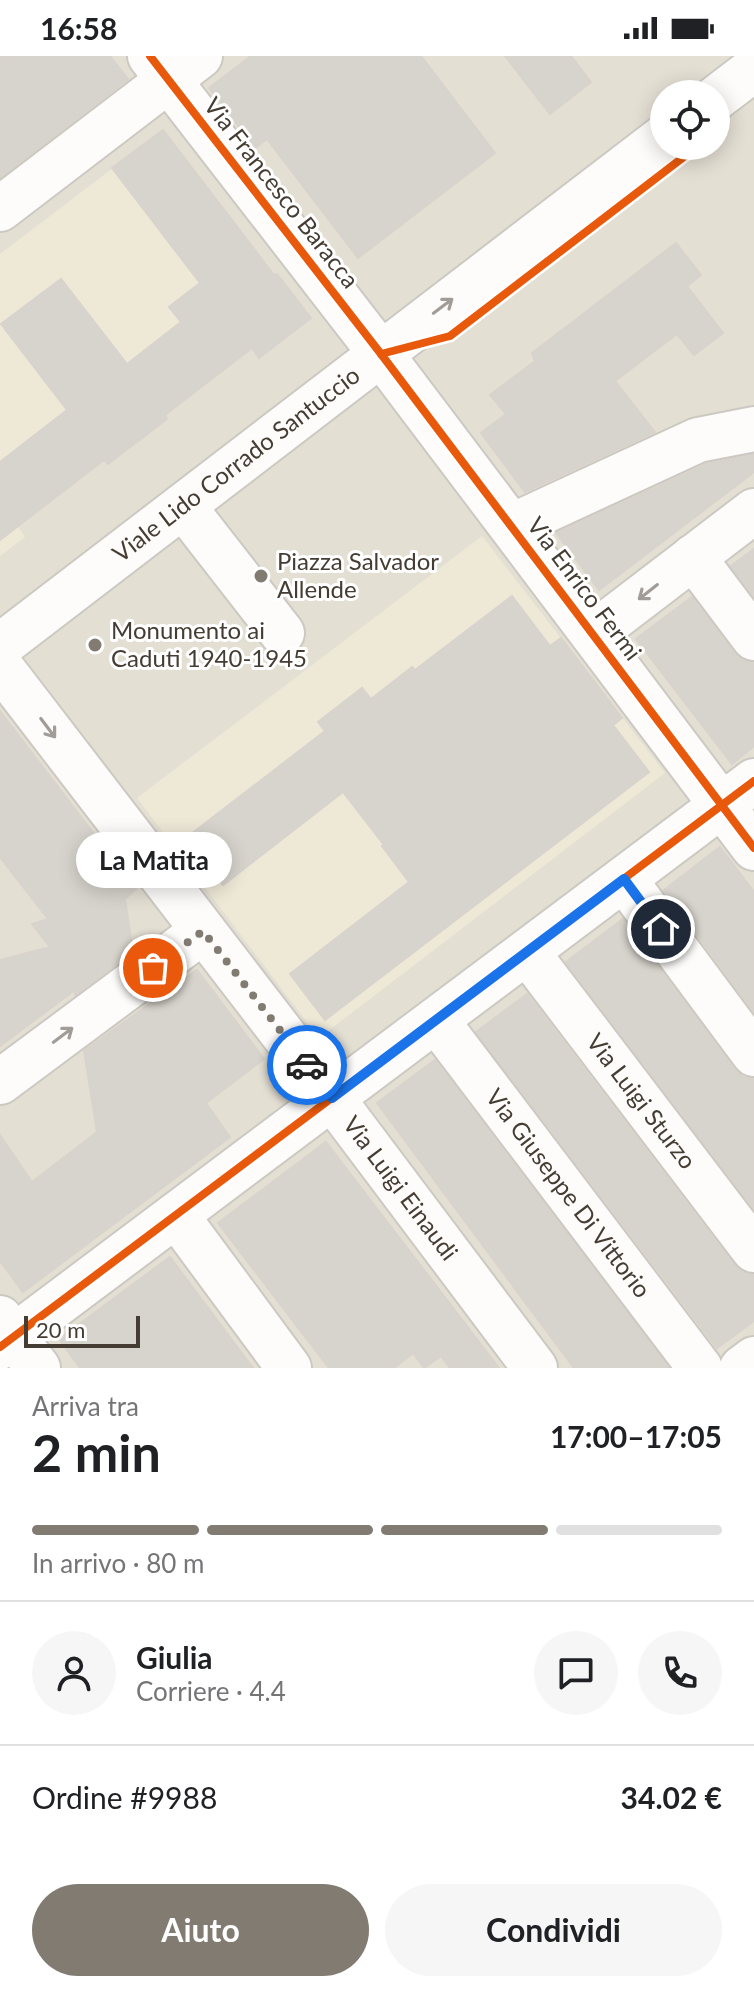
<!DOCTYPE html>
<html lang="it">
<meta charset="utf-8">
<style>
body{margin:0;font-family:Lato,sans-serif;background:#f6f6f6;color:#202124;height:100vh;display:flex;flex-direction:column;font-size:30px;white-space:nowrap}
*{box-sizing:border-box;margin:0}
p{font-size:26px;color:#757577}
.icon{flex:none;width:44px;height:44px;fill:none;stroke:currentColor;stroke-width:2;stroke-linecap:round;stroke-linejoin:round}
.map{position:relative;height:1312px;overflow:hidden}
.drawer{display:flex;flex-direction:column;background:#fff;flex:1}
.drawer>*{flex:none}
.tools{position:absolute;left:650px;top:24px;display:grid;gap:16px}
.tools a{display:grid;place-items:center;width:80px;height:80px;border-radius:50%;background:#fff;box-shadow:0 4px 20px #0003;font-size:40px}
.scale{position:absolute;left:24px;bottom:20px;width:116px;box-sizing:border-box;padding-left:8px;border:4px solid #453d33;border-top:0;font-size:22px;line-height:28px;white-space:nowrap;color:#453d33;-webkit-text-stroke:6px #fff;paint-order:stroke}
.pin{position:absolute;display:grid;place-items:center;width:68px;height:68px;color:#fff;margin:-34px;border:4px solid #fff;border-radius:50%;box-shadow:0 2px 8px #0007}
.courier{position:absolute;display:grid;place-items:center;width:80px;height:80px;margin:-40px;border:6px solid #1a73e8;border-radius:50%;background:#fff;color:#222;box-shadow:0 2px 10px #0007}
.bubble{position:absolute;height:56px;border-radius:28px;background:#fff;box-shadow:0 4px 20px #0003;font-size:26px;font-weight:700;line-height:56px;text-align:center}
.head em{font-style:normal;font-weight:700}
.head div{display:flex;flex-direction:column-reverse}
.head{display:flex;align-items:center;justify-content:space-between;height:136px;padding:0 32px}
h1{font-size:52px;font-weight:700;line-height:60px}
.bar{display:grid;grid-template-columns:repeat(4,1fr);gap:12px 8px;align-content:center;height:96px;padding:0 32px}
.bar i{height:10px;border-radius:6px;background:#e0e0e0}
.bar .on{background:#817b72}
.bar p{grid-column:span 4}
.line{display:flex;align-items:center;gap:20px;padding:0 32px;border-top:2px solid #e0e0e0}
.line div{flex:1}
.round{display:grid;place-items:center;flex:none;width:84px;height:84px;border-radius:42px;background:#f6f6f6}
.cta{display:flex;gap:16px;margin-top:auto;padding:16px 32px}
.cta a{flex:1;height:92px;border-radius:48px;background:#817b72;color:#fff;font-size:32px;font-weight:700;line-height:92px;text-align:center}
.cta a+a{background:#f6f6f6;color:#202124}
.status{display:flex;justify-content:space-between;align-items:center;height:56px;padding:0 40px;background:#fff;direction:ltr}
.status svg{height:22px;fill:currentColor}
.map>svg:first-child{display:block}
.residential{fill:#e4dfd3;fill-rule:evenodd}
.education{fill:#eee8d7}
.building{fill:#d7d4cd;stroke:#d8d3cc;stroke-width:2}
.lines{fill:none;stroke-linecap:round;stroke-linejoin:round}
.minor-casing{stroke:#ccc9c2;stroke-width:48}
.minor{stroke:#fdfcfb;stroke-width:44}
.cycleway-casing{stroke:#fff;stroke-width:13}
.cycleway{stroke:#e8590c;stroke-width:8}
.oneway{stroke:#a19c97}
.done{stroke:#817b72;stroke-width:8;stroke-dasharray:0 14.4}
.route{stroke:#1a73e8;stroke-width:10}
.poi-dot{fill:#817b72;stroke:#fff;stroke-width:3}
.labels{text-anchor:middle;stroke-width:6;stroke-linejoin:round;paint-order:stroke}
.street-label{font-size:24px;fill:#453d33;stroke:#fff}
.poi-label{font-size:24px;fill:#453d33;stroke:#fff;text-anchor:start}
</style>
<div class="status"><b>16:58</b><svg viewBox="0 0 49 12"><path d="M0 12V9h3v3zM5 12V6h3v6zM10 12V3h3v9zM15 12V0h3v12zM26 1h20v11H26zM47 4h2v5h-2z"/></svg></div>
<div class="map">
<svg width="754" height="1312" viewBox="0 0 754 1312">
<rect width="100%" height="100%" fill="#f0ede6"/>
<!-- residential -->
<path class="residential" d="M0 0H754V1312H0ZM664 38H716V90H664Z"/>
<!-- education -->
<g class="education">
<polygon points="163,74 274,219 277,218 311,262 259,302 252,292 165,359 167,363 108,408 104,405 18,471 25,481 0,500 0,198"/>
<polygon points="482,480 665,717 319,982 137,742"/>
</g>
<!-- building -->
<g class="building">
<polygon points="0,0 110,0 128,23 0,122"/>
<polygon points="251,0 421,0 495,97 358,202 267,83 255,92 209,32"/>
<polygon points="505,0 571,0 591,26 550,58"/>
<polygon points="163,74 274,219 277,218 311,262 259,302 252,292 165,359 167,363 108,408 104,404 0,484 0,406 67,354 1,268 61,223 127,308 181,266 169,251 200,227 112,112"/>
<polygon points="676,187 701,219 687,230 723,277 694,299 677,278 615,325 655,376 525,436 481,377 506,358 490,339 535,305 532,297"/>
<polygon points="754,398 754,416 599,534 556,477 706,408"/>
<polygon points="754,493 754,540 731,510"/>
<polygon points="512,540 550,590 561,582 622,662 613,669 649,716 325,964 290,918 409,826 382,790 384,789 343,736 223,829 186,782 325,675 318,666 362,632 371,643 412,611 415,614"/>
<polygon points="692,541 734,597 744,605 754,606 754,690 732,708 636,583"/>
<polygon points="0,655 136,833 125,843 133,896 75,939 75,934 0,990 0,904 50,891 32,868 48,863 0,801"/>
<polygon points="720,791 754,836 754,956 664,834"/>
<polygon points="623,863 734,1013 743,1021 754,1023 754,1153 566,906"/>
<polygon points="197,914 264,1003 206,1047 230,1081 23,1236 0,1205 0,1079 32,1126 97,1076 84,995"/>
<polygon points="527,938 734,1209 744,1217 754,1218 754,1265 717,1292 476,976"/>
<polygon points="435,1004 669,1312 574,1312 377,1047"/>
<polygon points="326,1086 499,1312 450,1312 441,1300 424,1312 413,1297 394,1312 329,1312 218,1167"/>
<polygon points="170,1201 253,1312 80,1312 59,1283"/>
</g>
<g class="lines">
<!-- minor casing -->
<g class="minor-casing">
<g id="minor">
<polyline points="150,0 381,298 754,792"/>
<polyline points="716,42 754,13"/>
<polyline points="0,153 200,0"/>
<polyline points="183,450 282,577"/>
<polyline points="512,470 698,384 754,373"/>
<polyline points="693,501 754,582"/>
<polyline points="593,578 754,455"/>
<path id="s1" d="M0 590 664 81"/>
<path id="s2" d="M0 610 332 1042 535 1312"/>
<polyline points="624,823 754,998"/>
<path id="s3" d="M527 896 754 1194"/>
<path id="s4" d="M436 964 700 1312"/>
<polyline points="0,1026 203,875"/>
<polyline points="176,1159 289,1312"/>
<polyline points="0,1262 38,1312"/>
<polyline points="0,1291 754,725"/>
<polyline points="742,1312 754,1303"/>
</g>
</g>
<!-- minor -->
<use href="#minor" class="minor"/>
<!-- cycleway casing -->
<g class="cycleway-casing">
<g id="cycleway">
<polyline points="150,0 381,298 754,792"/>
<polyline points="381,298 450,280 698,90"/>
<polyline points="0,1291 754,725"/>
</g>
</g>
<!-- cycleway -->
<use href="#cycleway" class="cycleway"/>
</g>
<!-- one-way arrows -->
<defs><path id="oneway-shaft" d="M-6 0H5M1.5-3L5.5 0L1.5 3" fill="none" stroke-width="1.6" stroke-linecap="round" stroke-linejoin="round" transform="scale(2)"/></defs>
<g class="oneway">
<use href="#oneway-shaft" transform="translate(443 250) rotate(-37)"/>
<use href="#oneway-shaft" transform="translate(648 536) rotate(142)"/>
<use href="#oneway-shaft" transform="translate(48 672) rotate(53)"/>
<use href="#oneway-shaft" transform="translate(63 979) rotate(-37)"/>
</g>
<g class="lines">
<!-- done -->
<polyline class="done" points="153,912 203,875 307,1009"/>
<!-- route -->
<polyline class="route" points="307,1009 332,1042 624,823 661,873"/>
</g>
<!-- markers -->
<g class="poi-dot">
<circle cx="261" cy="520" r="8"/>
<circle cx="95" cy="589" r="8"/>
</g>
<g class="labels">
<!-- street labels -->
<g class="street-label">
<text transform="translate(281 137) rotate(52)" y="8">Via Francesco Baracca</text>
<text dy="8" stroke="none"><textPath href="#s1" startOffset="298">Viale Lido Corrado Santuccio</textPath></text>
<text transform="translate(584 533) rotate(53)" y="8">Via Enrico Fermi</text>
<text dy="8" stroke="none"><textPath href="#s3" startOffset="188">Via Luigi Sturzo</textPath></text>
<text dy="8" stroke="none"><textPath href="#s2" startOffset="658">Via Luigi Einaudi</textPath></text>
<text dy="8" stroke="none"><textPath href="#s4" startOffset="218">Via Giuseppe Di Vittorio</textPath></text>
</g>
<!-- poi labels -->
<g class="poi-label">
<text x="277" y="514">Piazza Salvador<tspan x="277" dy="28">Allende</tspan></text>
<text x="111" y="583">Monumento ai<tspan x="111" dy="28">Caduti 1940-1945</tspan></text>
</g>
</g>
</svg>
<div class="tools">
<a><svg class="icon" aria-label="locate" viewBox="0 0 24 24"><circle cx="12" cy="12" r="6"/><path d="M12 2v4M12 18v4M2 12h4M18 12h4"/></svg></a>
</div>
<div class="scale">20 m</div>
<div class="pin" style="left:153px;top:912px;background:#ea580c"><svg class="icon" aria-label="bag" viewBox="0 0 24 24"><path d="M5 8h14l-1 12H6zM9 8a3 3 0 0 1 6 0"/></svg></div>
<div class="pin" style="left:661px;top:873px;background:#1f2937"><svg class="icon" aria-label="home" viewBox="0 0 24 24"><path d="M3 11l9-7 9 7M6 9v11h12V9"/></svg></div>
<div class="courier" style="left:307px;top:1009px"><svg class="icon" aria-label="car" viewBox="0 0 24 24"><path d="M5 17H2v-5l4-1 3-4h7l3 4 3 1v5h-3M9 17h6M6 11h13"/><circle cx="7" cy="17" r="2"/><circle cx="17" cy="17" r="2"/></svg></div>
<div class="bubble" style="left:76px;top:776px;width:156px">La Matita</div>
</div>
<section class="drawer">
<div class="head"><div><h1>2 min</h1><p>Arriva tra</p></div><em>17:00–17:05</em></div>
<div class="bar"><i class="on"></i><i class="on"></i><i class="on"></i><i></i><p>In arrivo · 80 m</p></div>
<div class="line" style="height:144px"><a class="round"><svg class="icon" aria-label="person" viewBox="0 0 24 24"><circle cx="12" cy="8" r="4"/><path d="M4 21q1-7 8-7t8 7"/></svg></a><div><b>Giulia</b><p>Corriere · 4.4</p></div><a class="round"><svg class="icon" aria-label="chat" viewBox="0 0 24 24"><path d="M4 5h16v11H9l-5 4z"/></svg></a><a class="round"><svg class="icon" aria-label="phone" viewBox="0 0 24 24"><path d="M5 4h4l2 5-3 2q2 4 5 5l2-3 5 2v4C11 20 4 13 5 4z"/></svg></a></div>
<div class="line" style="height:104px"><div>Ordine #9988</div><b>34.02 €</b></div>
<div class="cta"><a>Aiuto</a><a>Condividi</a></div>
</section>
